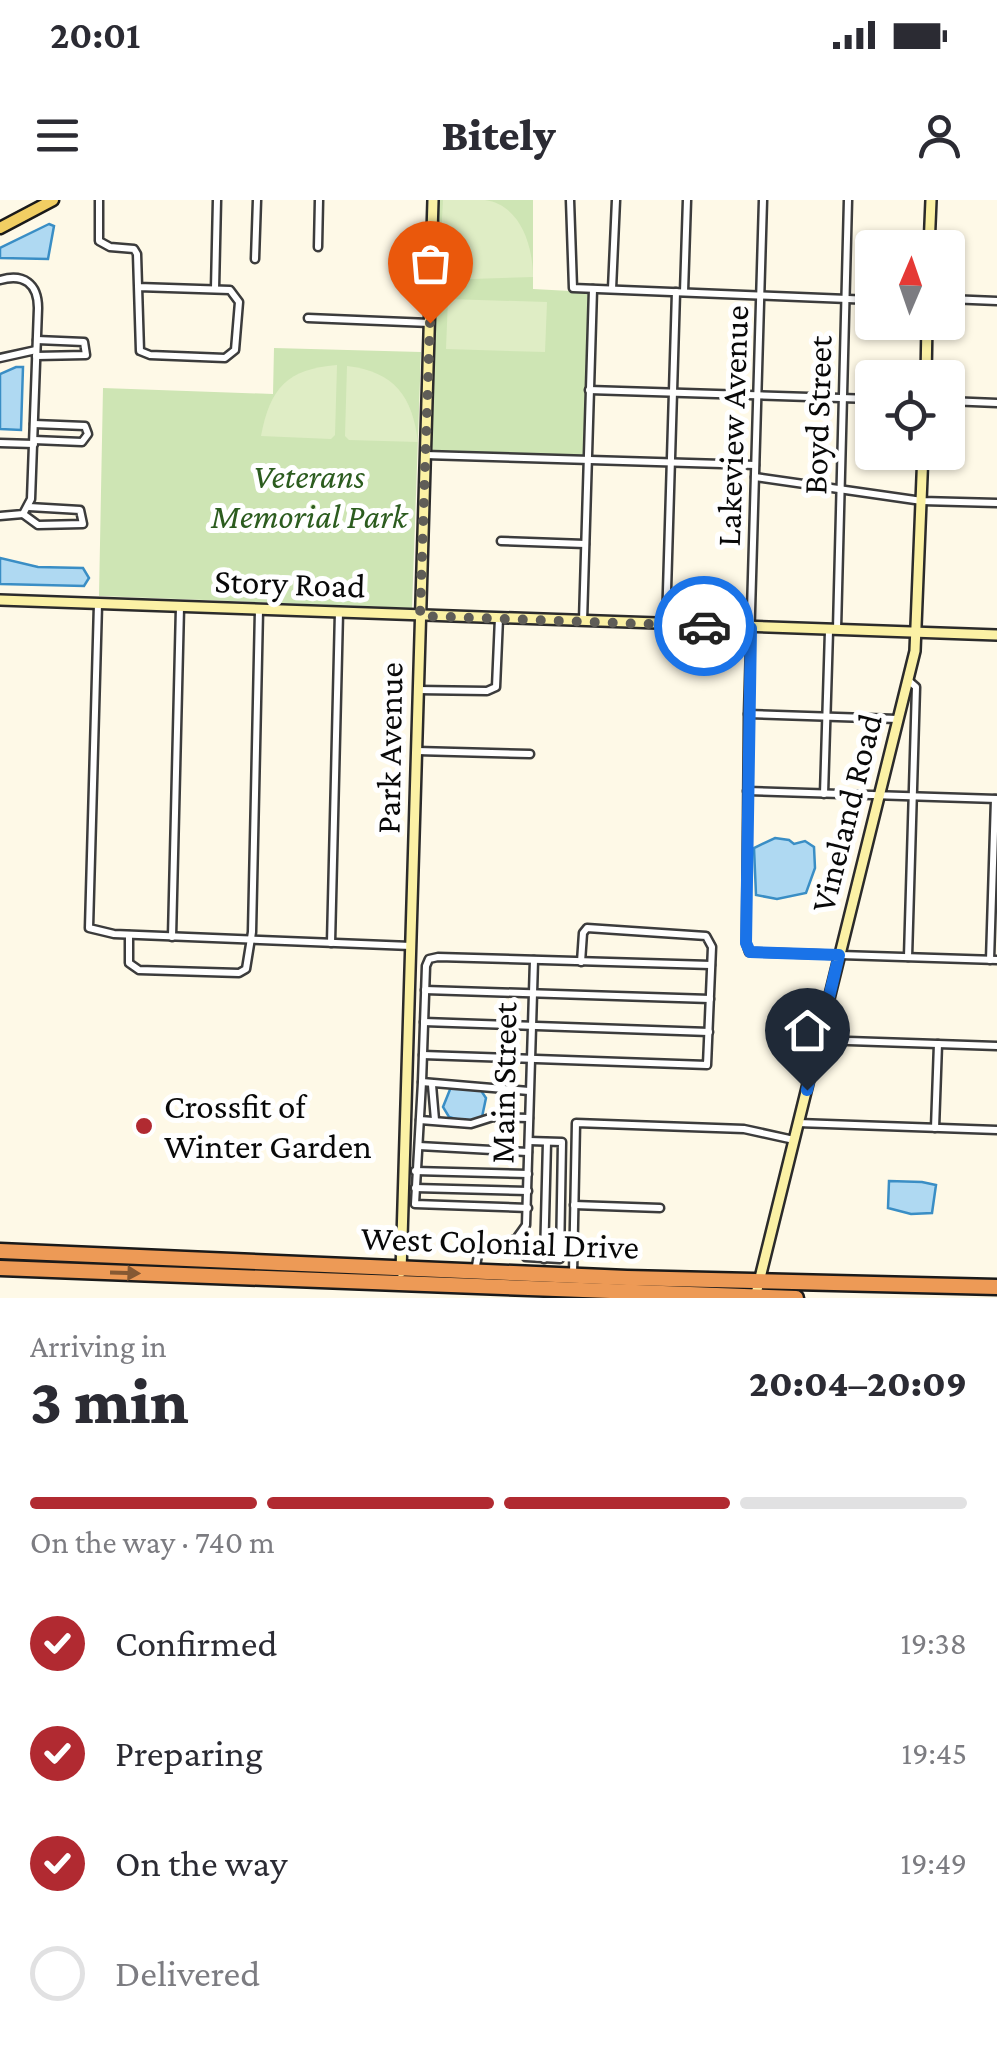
<!DOCTYPE html>
<meta charset="utf-8">
<style>
body{margin:0;font-family:"Crimson Pro",serif;background:#f7f7f7;color:#2b2b33;height:100vh;display:flex;flex-direction:column;font-size:38px;white-space:nowrap}
*{box-sizing:border-box;margin:0}
p{font-size:32px;color:#7c7c81}
.icon{flex:none;width:55px;height:55px;fill:none;stroke:currentColor;stroke-width:2;stroke-linecap:round;stroke-linejoin:round}
.map{position:relative;height:1098px;overflow:hidden}
.details{display:flex;flex-direction:column;background:#fff;flex:1}
.details>*{flex:none}
.needle{width:65px;rotate:2deg}
.buttons{position:absolute;left:855px;top:30px;display:grid;gap:20px}
.buttons a{display:grid;place-items:center;width:110px;height:110px;border-radius:10px;background:#fff;box-shadow:0 2px 8px #0004;font-size:50px}
.pin{position:absolute;display:grid;place-items:center;width:85px;height:85px;color:#fff;margin:-102px -42px;border-radius:50% 50% 50% 0;rotate:-45deg;box-shadow:0 0 10px #0007}
.pin .icon{rotate:45deg}
.courier{position:absolute;display:grid;place-items:center;width:100px;height:100px;margin:-50px;border:8px solid #1a73e8;border-radius:50%;background:#fff;color:#222;box-shadow:0 2px 12px #0007}
.summary em{font-style:normal;font-weight:800}
.summary div{display:flex;flex-direction:column-reverse}
.summary{display:flex;align-items:center;justify-content:space-between;height:170px;padding:0 30px}
h1{font-size:65px;font-weight:800;line-height:75px}
.bar{display:grid;grid-template-columns:repeat(4,1fr);gap:15px 10px;align-content:center;height:120px;padding:0 30px}
.bar i{height:12px;border-radius:8px;background:#e1e1e2}
.bar .active{background:#b12a31}
.bar p{grid-column:span 4}
ol{padding:0 30px;list-style:none}
li{display:flex;align-items:center;gap:30px;height:110px}
li p{margin-inline-start:auto}
li .icon{padding:10px;border-radius:50%;background:#b12a31;color:#fff;stroke-width:4}
li:last-child{color:#7c7c81}
li i{width:55px;height:55px;border:5px solid #e1e1e2;border-radius:50%}
.status{display:flex;justify-content:space-between;align-items:center;height:70px;padding:0 50px;background:#fff;direction:ltr}
.status svg{height:28px;fill:currentColor}
header{display:flex;justify-content:space-between;align-items:center;height:130px;padding:0 30px;background:#fff;font-size:45px;font-weight:800}
.map>svg:first-child{display:block}
.green{fill:#cee5b4}
.pitch{fill:#dfedc5}
.water{fill:#afd9f2;stroke:#3a8ec5;stroke-width:2.5}
.lines{fill:none;stroke-linecap:round;stroke-linejoin:round}
.street-casing{stroke:#3c3c3c;stroke-width:11}
.secondary-casing{stroke:#2b2b2b;stroke-width:14}
.primary-casing{stroke:#1a1a1a;stroke-width:15}
.highway-casing{stroke:#1a1a1a;stroke-width:19}
.street{stroke:#fff;stroke-width:6}
.secondary{stroke:#fbf1a5;stroke-width:9}
.primary{stroke:#f1ce63;stroke-width:10}
.highway{stroke:#ed9a56;stroke-width:14}
.oneway{fill:#865933}
.done{stroke:#5f5d57;stroke-width:10;stroke-dasharray:0 18}
.route{stroke:#1a73e8;stroke-width:12}
.poi-dot{fill:#b12a31;stroke:#fff;stroke-width:4}
.labels{text-anchor:middle;stroke-width:10;stroke-linejoin:round;paint-order:stroke}
.street-label{font-size:35px;fill:#090909;stroke:#fff}
.park-label{font-size:35px;font-style:italic;fill:#2c5c1f;stroke:#fff}
.poi-label{font-size:35px;fill:#090909;stroke:#fff;text-anchor:start}
</style>
<div class="status"><b>20:01</b><svg viewBox="0 0 49 12"><path d="M0 12V9h3v3zM5 12V6h3v6zM10 12V3h3v9zM15 12V0h3v12zM26 1h20v11H26zM47 4h2v5h-2z"/></svg></div>
<header><svg class="icon" aria-label="menu" viewBox="0 0 24 24"><path d="M4 6h16M4 12h16M4 18h16"/></svg>Bitely<svg class="icon" aria-label="person" viewBox="0 0 24 24"><circle cx="12" cy="8" r="4"/><path d="M4 21q1-7 8-7t8 7"/></svg></header>
<div class="map">
<svg width="997" height="1098" viewBox="0 0 997 1098">
<rect width="100%" height="100%" fill="#fef9e7"/>
<!-- green -->
<g class="green">
<polygon points="437,0 533,0 533,89 589,92 584,257 430,252"/>
<polygon points="274,148 421,152 412,408 99,396 103,188 273,194"/>
</g>
<!-- pitch -->
<g class="pitch">
<path d="M443 0C457 0 472 0 485 0 521 5 533 47 533 77L439 80Z"/>
<polygon points="448,99 547,102 545,152 446,149"/>
<path d="M337 165 335 235 331 239 261 236C270 188 287 169 337 165Z"/>
<path d="M347 166C395 172 412 196 418 242L349 240 345 236Z"/>
</g>
<!-- water -->
<g class="water">
<polygon points="49,24 54,26 48,59 0,58 0,48"/>
<polygon points="16,167 23,167 21,230 0,229 0,174"/>
<polygon points="0,358 38,367 83,368 89,378 84,386 0,384"/>
<polygon points="775,638 789,640 794,644 805,641 814,647 815,668 806,693 777,699 756,695 754,648"/>
<polygon points="451,887 480,889 486,898 482,917 467,922 449,917 443,907"/>
<polygon points="889,981 922,982 936,985 932,1013 911,1014 888,1008"/>
</g>
<g class="lines">
<!-- street casing -->
<g class="street-casing">
<g id="street">
<polyline points="99,0 99,41 110,47 134,49 137,54 140,151 150,155 225,158 235,150 239,102 230,90 138,87"/>
<polyline points="570,0 573,88 872,100"/>
<polyline points="763,0 748,514 746,743 749,752 997,760"/>
<polyline points="318,47 319,0"/>
<polyline points="255,59 257,0"/>
<path d="M0 80C24 73 38 84 38 108L31 299 23 314 0 316"/>
<polyline points="215,89 217,0"/>
<polyline points="612,89 616,0"/>
<polyline points="684,92 687,0"/>
<polyline points="948,99 997,101"/>
<polyline points="308,118 430,123"/>
<polyline points="36,156 86,155 84,142 37,140"/>
<polyline points="0,158 36,150"/>
<polyline points="589,190 872,199"/>
<polyline points="948,201 997,203"/>
<polyline points="34,240 82,242 88,234 85,226 34,224"/>
<polyline points="0,243 34,244"/>
<polyline points="425,255 755,265"/>
<polyline points="755,277 922,301 997,303"/>
<polyline points="23,314 38,325 83,324 80,310 29,307"/>
<polyline points="501,341 585,344"/>
<polyline points="98,404 89,728 114,734 411,746"/>
<polyline points="583,421 593,89"/>
<polyline points="666,424 676,92"/>
<polyline points="837,429 848,0"/>
<polyline points="908,480 916,487 908,757"/>
<polyline points="418,490 487,491 496,487 499,418"/>
<polyline points="748,514 898,519"/>
<polyline points="417,551 530,554"/>
<polyline points="747,591 997,599"/>
<polyline points="824,594 829,431"/>
<polyline points="129,735 129,763 139,770 239,773 246,769 252,732 259,410"/>
<polyline points="172,737 180,407"/>
<polyline points="331,743 339,412"/>
<polyline points="990,760 995,599"/>
<polyline points="425,790 710,799"/>
<polyline points="424,822 709,832"/>
<polyline points="819,840 997,846"/>
<polyline points="423,855 707,865 712,747 706,736 587,728 583,733 581,762"/>
<polyline points="422,882 415,1004 528,1008"/>
<polyline points="432,885 435,920"/>
<polyline points="529,891 422,882 426,766 429,759 438,757 711,765"/>
<polyline points="420,920 471,924 493,917 529,918"/>
<polyline points="798,923 997,930"/>
<polyline points="935,928 938,844"/>
<polyline points="419,946 528,952"/>
<polyline points="415,971 528,974"/>
<polyline points="415,988 528,991"/>
<polyline points="574,1005 660,1008"/>
<polyline points="522,1035 526,1057 560,1059 562,942 529,941"/>
<polyline points="544,1059 547,942"/>
<polyline points="475,1071 479,1050 516,1039 526,1025 534,760"/>
<polyline points="573,1074 576,923 744,929 794,940"/>
</g>
</g>
<!-- secondary casing -->
<g class="secondary-casing">
<g id="secondary">
<polyline points="929,48 931,0"/>
<polyline points="926,178 927,122"/>
<polyline points="0,400 997,435"/>
<polyline points="401,1072 433,0"/>
<polyline points="755,1098 915,451 923,252"/>
</g>
</g>
<!-- primary casing -->
<g class="primary-casing">
<polyline id="primary" points="0,28 53,0"/>
</g>
<!-- highway casing -->
<g class="highway-casing">
<g id="highway">
<polyline points="0,1051 627,1078 997,1087"/>
<polyline points="0,1068 796,1098"/>
</g>
</g>
<!-- street -->
<use href="#street" class="street"/>
<!-- secondary -->
<use href="#secondary" class="secondary"/>
<!-- primary -->
<use href="#primary" class="primary"/>
<!-- highway -->
<use href="#highway" class="highway"/>
</g>
<!-- one-way arrows -->
<defs><path id="oneway-solid" d="M-6-.8H1V-3.2L6.5 0L1 3.2V.8H-6Z" transform="scale(2.5)"/></defs>
<use class="oneway" href="#oneway-solid" transform="translate(125 1073) rotate(2)"/>
<g class="lines">
<!-- done -->
<polyline class="done" points="430,123 420,416 704,426"/>
<!-- route -->
<polyline class="route" points="704,426 751,428 746,743 750,752 839,755 807,890"/>
</g>
<!-- markers -->
<circle class="poi-dot" cx="144" cy="926" r="10"/>
<g class="labels">
<!-- street labels -->
<g class="street-label">
<text transform="translate(817 215) rotate(-88)" y="12">Boyd Street</text>
<text transform="translate(732 226) rotate(-88)" y="12">Lakeview Avenue</text>
<text transform="translate(290 383) rotate(2)" y="12">Story Road</text>
<text transform="translate(389 548) rotate(-89)" y="12">Park Avenue</text>
<text transform="translate(846 613) rotate(-76)" y="12">Vineland Road</text>
<text transform="translate(503 883) rotate(-89)" y="12">Main Street</text>
<text transform="translate(500 1042) rotate(2)" y="12">West Colonial Drive</text>
</g>
<!-- park labels -->
<g class="park-label">
<text x="309" y="288">Veterans<tspan x="309" dy="40">Memorial Park</tspan></text>
</g>
<!-- poi labels -->
<g class="poi-label">
<text x="164" y="918">Crossfit of<tspan x="164" dy="40">Winter Garden</tspan></text>
</g>
</g>
</svg>
<div class="buttons">
<a><svg class="needle" viewBox="-14 -14 28 28"><path d="M0-13l5 13h-10z" fill="#e53935"/><path d="M0 13l5-13h-10z" fill="#7c7c81"/></svg></a>
<a><svg class="icon" aria-label="locate" viewBox="0 0 24 24"><circle cx="12" cy="12" r="6"/><path d="M12 2v4M12 18v4M2 12h4M18 12h4"/></svg></a>
</div>
<div class="pin" style="left:430px;top:123px;background:#ea580c"><svg class="icon" aria-label="bag" viewBox="0 0 24 24"><path d="M5 8h14l-1 12H6zM9 8a3 3 0 0 1 6 0"/></svg></div>
<div class="pin" style="left:807px;top:890px;background:#1f2937"><svg class="icon" aria-label="home" viewBox="0 0 24 24"><path d="M3 11l9-7 9 7M6 9v11h12V9"/></svg></div>
<div class="courier" style="left:704px;top:426px"><svg class="icon" aria-label="car" viewBox="0 0 24 24"><path d="M5 17H2v-5l4-1 3-4h7l3 4 3 1v5h-3M9 17h6M6 11h13"/><circle cx="7" cy="17" r="2"/><circle cx="17" cy="17" r="2"/></svg></div>
</div>
<section class="details">
<div class="summary"><div><h1>3 min</h1><p>Arriving in</p></div><em>20:04–20:09</em></div>
<div class="bar"><i class="active"></i><i class="active"></i><i class="active"></i><i></i><p>On the way · 740 m</p></div>
<ol>
<li><svg class="icon" aria-label="check" viewBox="0 0 24 24"><path d="M5 12l5 5 9-10"/></svg>Confirmed<p>19:38</p></li>
<li><svg class="icon" aria-label="check" viewBox="0 0 24 24"><path d="M5 12l5 5 9-10"/></svg>Preparing<p>19:45</p></li>
<li><svg class="icon" aria-label="check" viewBox="0 0 24 24"><path d="M5 12l5 5 9-10"/></svg>On the way<p>19:49</p></li>
<li><i></i>Delivered</li>
</ol>
</section>
